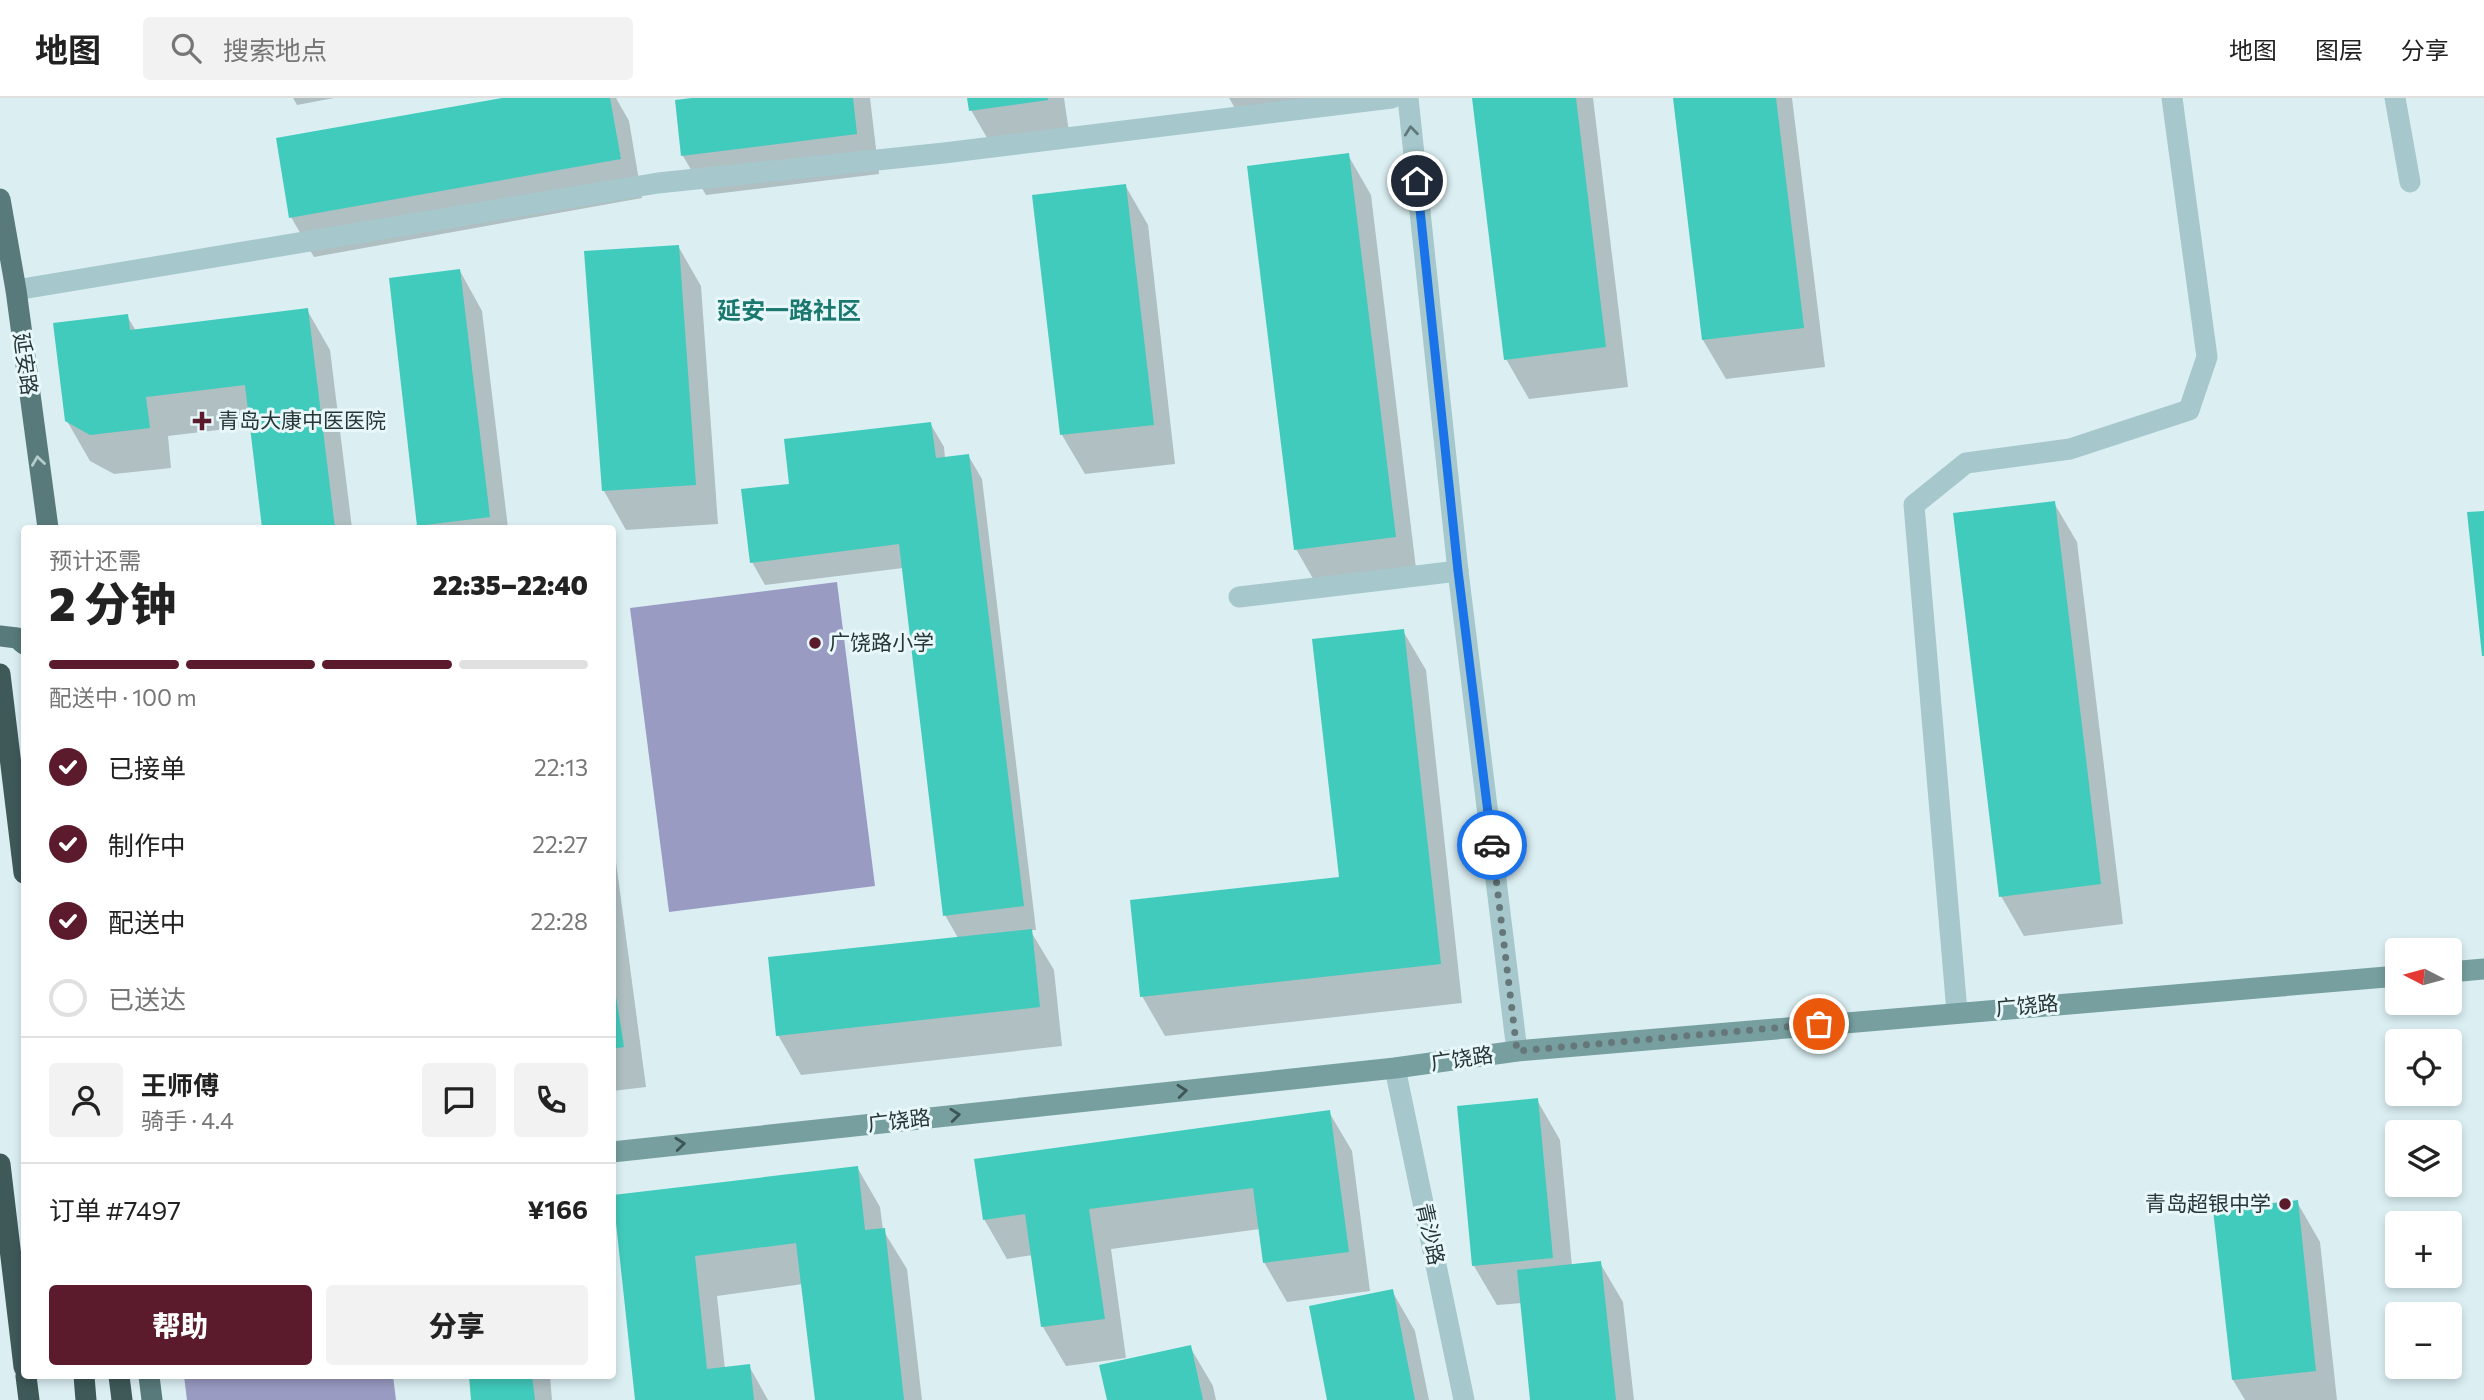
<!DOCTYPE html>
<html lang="zh">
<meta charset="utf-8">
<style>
body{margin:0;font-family:Commissioner,"Noto Sans SC",sans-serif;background:#f2f2f2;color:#222;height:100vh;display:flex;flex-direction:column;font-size:26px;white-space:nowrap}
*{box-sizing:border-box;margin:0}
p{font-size:23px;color:#767676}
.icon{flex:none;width:38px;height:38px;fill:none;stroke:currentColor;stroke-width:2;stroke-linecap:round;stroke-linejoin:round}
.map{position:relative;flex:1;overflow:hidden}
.sheet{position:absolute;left:21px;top:427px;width:595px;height:854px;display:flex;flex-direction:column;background:#fff;border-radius:7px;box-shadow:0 4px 10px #0003}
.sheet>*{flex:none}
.needle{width:46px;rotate:276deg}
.tools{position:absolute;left:2385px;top:840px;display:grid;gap:14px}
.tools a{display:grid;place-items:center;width:77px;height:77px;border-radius:7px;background:#fff;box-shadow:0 4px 10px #0003;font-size:35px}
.pin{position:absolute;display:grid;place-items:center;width:60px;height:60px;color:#fff;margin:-30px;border:4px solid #fff;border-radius:50%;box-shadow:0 2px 7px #0007}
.courier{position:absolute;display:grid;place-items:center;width:70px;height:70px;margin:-35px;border:5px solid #1a73e8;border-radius:50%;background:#fff;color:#222;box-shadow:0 2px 9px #0007}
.headline em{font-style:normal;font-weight:800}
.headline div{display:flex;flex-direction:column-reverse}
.headline{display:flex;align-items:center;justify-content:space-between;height:119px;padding:0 28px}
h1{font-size:46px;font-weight:800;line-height:52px}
.bar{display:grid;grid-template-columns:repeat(4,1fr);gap:10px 7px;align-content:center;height:84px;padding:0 28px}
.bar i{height:9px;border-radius:5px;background:#e0e0e0}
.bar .current{background:#5b1b2d}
.bar p{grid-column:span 4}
.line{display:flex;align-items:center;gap:18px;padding:0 28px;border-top:2px solid #e0e0e0}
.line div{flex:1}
.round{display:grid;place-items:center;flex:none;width:74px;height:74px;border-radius:7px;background:#f2f2f2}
ol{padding:0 28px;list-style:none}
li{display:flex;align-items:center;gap:21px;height:77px}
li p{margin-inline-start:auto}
li .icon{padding:7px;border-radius:50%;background:#5b1b2d;color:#fff;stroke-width:4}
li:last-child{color:#767676}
li i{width:38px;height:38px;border:4px solid #e0e0e0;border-radius:50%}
.button{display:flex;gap:14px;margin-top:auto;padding:14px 28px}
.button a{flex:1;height:80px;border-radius:7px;background:#5b1b2d;color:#fff;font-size:28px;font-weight:800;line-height:80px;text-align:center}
.button a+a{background:#f2f2f2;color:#222}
header{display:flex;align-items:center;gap:42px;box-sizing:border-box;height:98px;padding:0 35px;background:#fff;border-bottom:2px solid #e0e0e0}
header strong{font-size:33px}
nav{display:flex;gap:38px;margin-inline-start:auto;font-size:24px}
.search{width:490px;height:63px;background:#f2f2f2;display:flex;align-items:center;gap:18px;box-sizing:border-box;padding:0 24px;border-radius:7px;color:#767676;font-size:26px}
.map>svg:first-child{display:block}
.green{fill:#9a9bc3}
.shadow{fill:#0003}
.building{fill:#41cbbc}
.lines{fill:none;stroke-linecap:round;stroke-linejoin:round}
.street{stroke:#a6c8cc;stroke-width:21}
.secondary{stroke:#779f9f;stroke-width:21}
.primary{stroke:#587a7a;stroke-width:21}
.highway{stroke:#3e5958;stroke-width:21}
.highway-bridge{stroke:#3e5958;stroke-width:21}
.oneway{stroke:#60787a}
.oneway2{stroke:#b6cbcd}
.oneway3{stroke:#3f5656}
.done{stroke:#667779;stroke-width:7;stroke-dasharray:0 12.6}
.route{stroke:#1a73e8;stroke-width:9}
.poi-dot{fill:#5b1b2d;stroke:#e8f7fa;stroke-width:2.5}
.labels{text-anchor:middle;stroke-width:6;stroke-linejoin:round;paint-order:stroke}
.street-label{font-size:21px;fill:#273737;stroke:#e8f7fa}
.poi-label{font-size:21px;fill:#273737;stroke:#e8f7fa;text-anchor:start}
.quarter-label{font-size:24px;font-weight:bold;fill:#1b786e;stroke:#e8f7fa}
</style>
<header>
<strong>地图</strong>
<div class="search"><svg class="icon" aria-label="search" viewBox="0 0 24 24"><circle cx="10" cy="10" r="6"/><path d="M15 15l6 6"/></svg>搜索地点</div>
<nav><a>地图</a><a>图层</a><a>分享</a></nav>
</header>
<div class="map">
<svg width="2484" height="1302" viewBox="0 0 2484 1302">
<rect width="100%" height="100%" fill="#dbeff3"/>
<!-- green -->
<g class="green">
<polygon points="837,484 875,788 669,814 630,510"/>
<polygon points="184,1278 393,1278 396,1302 187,1302"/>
</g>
<!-- shadow -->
<g class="shadow">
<polygon points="293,0 334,0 297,7"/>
<polygon points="512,0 616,0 629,23 642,100 314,159 291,119"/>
<polygon points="706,0 870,0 879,76 706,97 683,58 677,4"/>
<polygon points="969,0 1064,0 1070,41 994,52 971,12"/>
<polygon points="1229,0 1362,0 1245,27"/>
<polygon points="1474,0 1593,0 1628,289 1529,301 1506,261"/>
<polygon points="1674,0 1792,0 1825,269 1726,281 1703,242"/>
<polygon points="1348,57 1371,97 1417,479 1319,491 1296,451"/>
<polygon points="1125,87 1148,127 1175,366 1085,376 1062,337"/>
<polygon points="678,148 701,188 718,426 626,432 604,393"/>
<polygon points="460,173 482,213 508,430 421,430 419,427"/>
<polygon points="307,212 330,252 352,430 264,430 251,328 168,338 171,370 114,376 90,363 67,323 127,218 136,233"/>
<polygon points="930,325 944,349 945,360 968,357 982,381 1036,832 1030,832 1054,872 1062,948 801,977 778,937 958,840 945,817 903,470 765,487 752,464 791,387"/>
<polygon points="2054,405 2077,444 2123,826 2024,838 2001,798"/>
<polygon points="1403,533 1426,572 1462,905 1165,938 1142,898 1341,780"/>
<polygon points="612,758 616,764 646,989 612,993"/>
<polygon points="1537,1002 1560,1042 1572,1168 1600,1165 1623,1204 1634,1302 1532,1302 1522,1205 1497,1207 1474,1168 1459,1010"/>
<polygon points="1329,1014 1352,1053 1370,1193 1287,1204 1264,1164 1260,1131 1111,1151 1126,1260 1066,1268 1043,1229 1033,1157 1007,1161 984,1121"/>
<polygon points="857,1069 880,1109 883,1132 907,1171 922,1302 816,1302 803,1186 717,1198 725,1271 749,1268 768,1302 637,1302 614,1098"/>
<polygon points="2297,1104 2320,1144 2337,1302 2245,1302 2233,1282"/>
<polygon points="1392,1193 1415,1233 1429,1302 1329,1302"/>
<polygon points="1190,1249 1213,1288 1216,1302 1108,1302"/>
<polygon points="470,1278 550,1278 552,1302 473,1302"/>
</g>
<!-- building -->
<g class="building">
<polygon points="502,0 610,0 621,61 289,120 276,40"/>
<polygon points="692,0 853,0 857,36 681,58 675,2"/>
<polygon points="967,0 1048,0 1048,2 969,13"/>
<polygon points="1472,0 1576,0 1606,249 1504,262"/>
<polygon points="1673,0 1776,0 1804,230 1702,242"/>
<polygon points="1349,55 1396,439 1294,452 1247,68"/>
<polygon points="1126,86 1154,327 1060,337 1032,97"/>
<polygon points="679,147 696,387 602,393 584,153"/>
<polygon points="460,171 490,419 417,428 389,180"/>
<polygon points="308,210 335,430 262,430 245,287 146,299 150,330 90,337 65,323 53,225 128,216 130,232"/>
<polygon points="931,324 936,360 969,356 1024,808 943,818 899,446 750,465 741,391 789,386 784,341"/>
<polygon points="2055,403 2101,786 1999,799 1953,415"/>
<polygon points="2484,413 2484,558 2482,558 2467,414"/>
<polygon points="1404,531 1441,866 1140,899 1130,802 1339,779 1312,541"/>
<polygon points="1032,831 1040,909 776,938 768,859"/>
<polygon points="612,873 624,949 612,951"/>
<polygon points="1538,1000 1553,1160 1472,1168 1457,1008"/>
<polygon points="1330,1012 1349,1154 1263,1165 1253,1090 1089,1111 1105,1221 1041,1229 1025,1116 983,1122 974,1061"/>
<polygon points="858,1068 865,1132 885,1130 904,1302 815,1302 796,1145 695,1158 707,1271 750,1266 754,1302 635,1302 613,1097"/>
<polygon points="2298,1102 2316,1273 2232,1282 2213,1112"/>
<polygon points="1601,1163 1616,1302 1530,1302 1517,1172"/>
<polygon points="1393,1191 1415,1302 1327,1302 1309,1208"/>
<polygon points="1191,1247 1203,1302 1107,1302 1099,1267"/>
<polygon points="469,1278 532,1278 535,1302 471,1302"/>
</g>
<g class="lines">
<!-- street -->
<g class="street">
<polyline points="1408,0 1458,473 1517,953"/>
<polyline points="2395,0 2410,84"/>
<polyline points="16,192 658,85 944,55 1392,0"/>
<polyline points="1239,499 1458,473"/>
<polyline points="1957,914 1914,407 1966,365 2070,351 2189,312 2207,259 2172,0"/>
<polyline points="1395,970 1464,1302"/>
</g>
<!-- secondary -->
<g class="secondary">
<polyline points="2450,874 2484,871"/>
<polyline points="612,1054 1395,970 1517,953 2398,878"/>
</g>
<!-- primary -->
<g class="primary">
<polyline points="0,101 16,192 48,430"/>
<polyline points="0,538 17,540 24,546"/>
<polyline points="149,1278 152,1302"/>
</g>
<!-- highway -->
<g class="highway">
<polyline points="0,1066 24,1269"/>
<polyline points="26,1278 29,1302"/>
<polyline points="84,1278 86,1302"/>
<polyline points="119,1278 122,1302"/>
</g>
<!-- highway-bridge -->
<polyline class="highway-bridge" points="0,576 24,775"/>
</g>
<!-- one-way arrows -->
<defs><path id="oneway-chevron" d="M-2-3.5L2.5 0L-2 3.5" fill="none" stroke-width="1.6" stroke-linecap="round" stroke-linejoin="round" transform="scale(1.75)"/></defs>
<use class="oneway" href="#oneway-chevron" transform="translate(1411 33) rotate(-96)"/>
<use class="oneway2" href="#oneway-chevron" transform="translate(38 363) rotate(-98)"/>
<g class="oneway3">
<use href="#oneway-chevron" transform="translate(1182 993) rotate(-6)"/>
<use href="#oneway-chevron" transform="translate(955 1017) rotate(-6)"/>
<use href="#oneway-chevron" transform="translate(680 1046) rotate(-6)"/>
</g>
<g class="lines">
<!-- done -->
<polyline class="done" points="1492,747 1517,953 1819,926"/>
<!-- route -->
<polyline class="route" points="1417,83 1458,473 1492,747"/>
</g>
<!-- markers -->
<g class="poi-dot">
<path d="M198.5 312.5h7v7h7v7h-7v7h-7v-7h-7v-7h7z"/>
<circle cx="815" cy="545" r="7"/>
<circle cx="2285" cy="1106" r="7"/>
</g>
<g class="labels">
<!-- street labels -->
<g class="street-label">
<text transform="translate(25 266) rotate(82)" y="7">延安路</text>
<text transform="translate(2027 908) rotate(-5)" y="7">广饶路</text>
<text transform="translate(1462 961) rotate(-8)" y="7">广饶路</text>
<text transform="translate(899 1023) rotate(-6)" y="7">广饶路</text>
<text transform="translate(1430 1136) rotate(78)" y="7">青沙路</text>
</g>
<!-- poi labels -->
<g class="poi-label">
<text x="218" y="330">青岛大康中医医院</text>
<text x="829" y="552">广饶路小学</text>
<text x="2271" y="1113" text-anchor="end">青岛超银中学</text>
</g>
<!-- quarter labels -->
<g class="quarter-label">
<text x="789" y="221">延安一路社区</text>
</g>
</g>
</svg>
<div class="tools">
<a><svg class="needle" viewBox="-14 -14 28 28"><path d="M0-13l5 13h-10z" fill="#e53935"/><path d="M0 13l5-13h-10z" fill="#767676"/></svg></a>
<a><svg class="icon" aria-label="locate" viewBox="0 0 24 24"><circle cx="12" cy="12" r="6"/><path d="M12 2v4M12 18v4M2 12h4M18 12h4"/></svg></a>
<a><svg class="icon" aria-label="layers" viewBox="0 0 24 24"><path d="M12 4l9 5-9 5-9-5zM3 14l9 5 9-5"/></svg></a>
<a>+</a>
<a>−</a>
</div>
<div class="pin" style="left:1819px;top:926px;background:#ea580c"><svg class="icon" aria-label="bag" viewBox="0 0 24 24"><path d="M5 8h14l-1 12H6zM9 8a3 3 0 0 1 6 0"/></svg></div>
<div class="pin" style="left:1417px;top:83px;background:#1f2937"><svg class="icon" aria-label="home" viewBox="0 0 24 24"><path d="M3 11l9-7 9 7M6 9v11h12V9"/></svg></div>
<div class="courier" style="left:1492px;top:747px"><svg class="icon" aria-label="car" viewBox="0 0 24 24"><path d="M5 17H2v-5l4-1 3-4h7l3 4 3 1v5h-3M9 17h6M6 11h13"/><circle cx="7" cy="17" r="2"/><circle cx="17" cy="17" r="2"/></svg></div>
<section class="sheet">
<div class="headline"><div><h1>2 分钟</h1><p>预计还需</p></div><em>22:35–22:40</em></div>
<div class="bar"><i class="current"></i><i class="current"></i><i class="current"></i><i></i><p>配送中 · 100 m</p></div>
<ol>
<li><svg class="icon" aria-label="check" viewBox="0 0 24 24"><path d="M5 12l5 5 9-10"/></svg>已接单<p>22:13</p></li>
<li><svg class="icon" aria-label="check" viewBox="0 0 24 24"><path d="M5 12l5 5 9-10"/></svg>制作中<p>22:27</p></li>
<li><svg class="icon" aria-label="check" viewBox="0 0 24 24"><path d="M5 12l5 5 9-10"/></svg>配送中<p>22:28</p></li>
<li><i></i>已送达</li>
</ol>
<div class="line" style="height:126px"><a class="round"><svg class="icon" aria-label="person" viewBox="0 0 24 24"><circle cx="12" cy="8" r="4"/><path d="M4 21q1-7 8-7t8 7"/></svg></a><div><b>王师傅</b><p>骑手 · 4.4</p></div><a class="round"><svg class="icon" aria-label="chat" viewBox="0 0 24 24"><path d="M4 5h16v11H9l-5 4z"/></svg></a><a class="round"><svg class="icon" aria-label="phone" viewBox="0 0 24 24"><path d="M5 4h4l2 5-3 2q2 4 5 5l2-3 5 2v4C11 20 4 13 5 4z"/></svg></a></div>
<div class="line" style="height:91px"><div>订单 #7497</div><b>¥166</b></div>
<div class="button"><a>帮助</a><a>分享</a></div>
</section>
</div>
